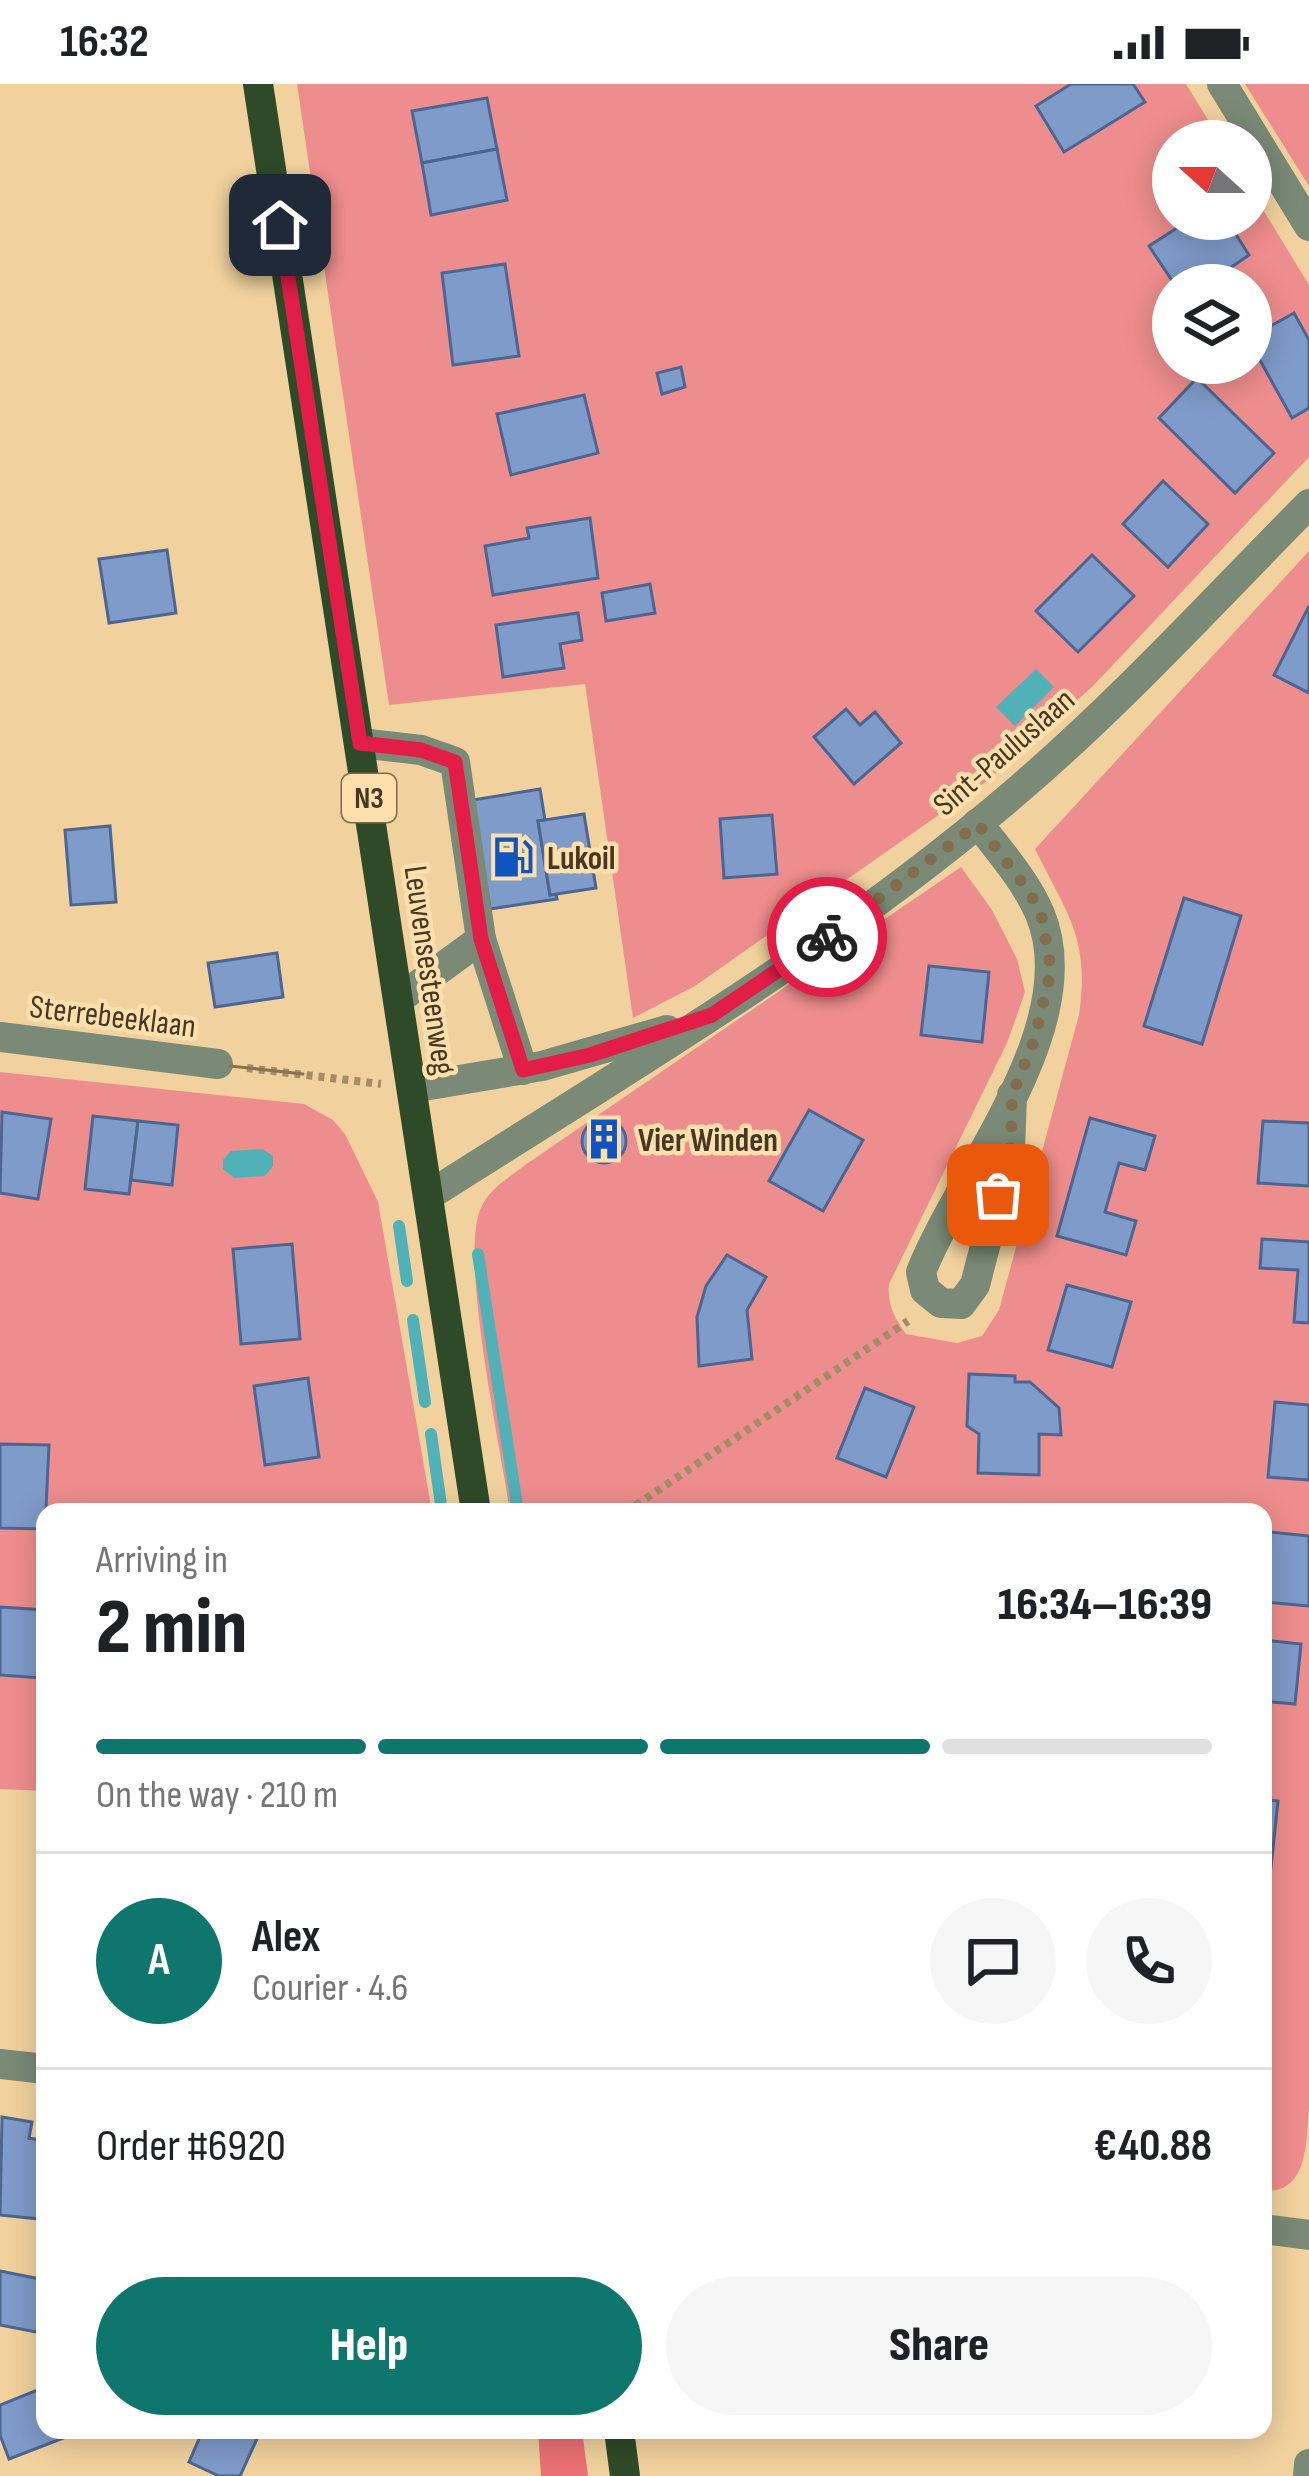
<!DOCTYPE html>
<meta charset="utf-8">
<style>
body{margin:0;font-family:"Sofia Sans Condensed",sans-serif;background:#f6f6f6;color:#202124;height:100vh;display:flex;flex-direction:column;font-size:45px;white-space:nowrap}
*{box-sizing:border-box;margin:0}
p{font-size:39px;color:#757577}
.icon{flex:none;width:66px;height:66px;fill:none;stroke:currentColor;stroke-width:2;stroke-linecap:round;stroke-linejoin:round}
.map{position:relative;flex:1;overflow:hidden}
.details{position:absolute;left:36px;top:1419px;width:1236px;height:936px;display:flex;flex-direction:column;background:#fff;border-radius:24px;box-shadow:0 6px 30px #0003}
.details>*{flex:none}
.needle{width:78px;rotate:291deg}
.fabs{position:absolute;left:1152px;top:36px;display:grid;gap:24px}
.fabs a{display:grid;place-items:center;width:120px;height:120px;border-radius:50%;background:#fff;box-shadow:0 6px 30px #0003;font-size:60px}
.pin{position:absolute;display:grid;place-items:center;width:102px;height:102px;color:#fff;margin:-51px;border-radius:24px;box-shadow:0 6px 18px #0006}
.courier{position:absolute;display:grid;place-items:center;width:120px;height:120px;margin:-60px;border:9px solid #e11d48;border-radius:50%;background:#fff;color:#222;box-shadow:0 3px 15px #0007}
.head em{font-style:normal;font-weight:800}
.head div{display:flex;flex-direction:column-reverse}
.head{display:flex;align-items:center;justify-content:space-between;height:204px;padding:0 60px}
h1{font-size:78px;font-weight:800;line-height:90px}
.bar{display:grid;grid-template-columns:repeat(4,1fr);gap:18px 12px;align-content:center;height:144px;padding:0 60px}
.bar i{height:15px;border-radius:9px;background:#e0e0e0}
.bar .current{background:#0f766e}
.bar p{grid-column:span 4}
.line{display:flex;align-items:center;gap:30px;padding:0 60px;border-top:3px solid #e0e0e0}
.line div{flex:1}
.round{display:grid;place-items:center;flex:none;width:126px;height:126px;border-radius:63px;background:#f6f6f6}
.button{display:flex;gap:24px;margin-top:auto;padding:24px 60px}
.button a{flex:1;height:138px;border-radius:72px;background:#0f766e;color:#fff;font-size:48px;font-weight:800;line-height:138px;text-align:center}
.button a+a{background:#f6f6f6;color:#202124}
.status{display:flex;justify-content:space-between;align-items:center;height:84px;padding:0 60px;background:#fff;direction:ltr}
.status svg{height:33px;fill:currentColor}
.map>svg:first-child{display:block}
.green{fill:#ee8d8d;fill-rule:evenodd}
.forest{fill:#eb7174}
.water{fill:#50b1b6}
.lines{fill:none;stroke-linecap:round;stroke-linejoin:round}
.stream{stroke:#50b1b6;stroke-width:12}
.building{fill:#7f9bc9;stroke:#4c6691;stroke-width:3}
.path{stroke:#a38c66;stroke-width:8;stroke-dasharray:6 6;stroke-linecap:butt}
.minor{stroke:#7a8a76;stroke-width:30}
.major{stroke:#2f4a29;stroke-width:30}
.tram{stroke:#887454;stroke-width:3}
.done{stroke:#816e4f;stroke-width:12;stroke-dasharray:0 21.6}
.route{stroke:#e11d48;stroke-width:15}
.labels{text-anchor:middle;stroke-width:9;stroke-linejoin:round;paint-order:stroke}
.shield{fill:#ffdfab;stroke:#7d6a4c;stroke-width:3}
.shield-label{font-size:30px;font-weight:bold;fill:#453824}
.street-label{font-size:33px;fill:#453824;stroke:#ffdfab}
.poi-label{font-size:33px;font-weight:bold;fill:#453824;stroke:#ffdfab;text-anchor:start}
</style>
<div class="status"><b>16:32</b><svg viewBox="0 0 49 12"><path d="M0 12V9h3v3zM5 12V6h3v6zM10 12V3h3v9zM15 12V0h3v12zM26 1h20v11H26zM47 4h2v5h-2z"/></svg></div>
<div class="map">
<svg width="1309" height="2392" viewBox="0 0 1309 2392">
<rect width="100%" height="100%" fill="#f1d29e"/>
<!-- green -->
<g class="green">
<path d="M297 0H1186L1221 57H1173V135H1251V106L1309 201V373L1093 602 990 695 695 902 633 934 585 600 389 621ZM1173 201H1251V279H1173Z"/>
<polygon points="1245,0 1309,0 1309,102"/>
<path d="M1309 467V2023C1306 2057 1309 2110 1263 2107V1428H510C501 1364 460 1178 480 1126 488 1105 509 1094 525 1081L961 783 992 826 1017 875 1025 908 1007 959 889 1200C887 1220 894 1233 906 1250L957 1259 982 1252 999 1226 1079 931C1090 854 1068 832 1035 765Z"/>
<polygon points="0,988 304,1020 333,1036 345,1050 378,1118 432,1428 45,1428 45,1707 0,1705"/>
</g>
<!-- forest -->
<polygon class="forest" points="538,2346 582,2346 588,2392 541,2392"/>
<!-- water -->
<g class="water">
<polygon points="1036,585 1054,603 1015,642 996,623"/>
<polygon points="263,1065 273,1072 273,1082 265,1092 234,1094 223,1085 223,1076 231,1067"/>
</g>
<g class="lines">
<!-- stream -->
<g class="stream">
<polyline points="399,1142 407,1197"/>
<polyline points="478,1170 518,1428"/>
<polyline points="413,1236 425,1318"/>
<polyline points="431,1350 442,1428"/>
</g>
</g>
<!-- building -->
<g class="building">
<polygon points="1071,0 1133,0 1145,18 1064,68 1036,22"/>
<polygon points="487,14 497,65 422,79 412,27"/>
<polygon points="497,65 507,116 431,131 422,79"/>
<polygon points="1191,135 1226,135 1249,171 1205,201 1175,201 1149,162"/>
<polygon points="505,180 519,272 453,281 442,189"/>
<polygon points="1294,229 1309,256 1309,324 1292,334 1251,260 1251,253"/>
<polygon points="681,283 685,303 662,310 657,289"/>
<polygon points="1197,294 1274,369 1235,409 1159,334"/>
<polygon points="584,311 598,369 511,391 497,330"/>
<polygon points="1163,397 1208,440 1168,483 1123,440"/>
<polygon points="590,434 598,494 493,511 485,462 529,454 527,444"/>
<polygon points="167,466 176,529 109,539 99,475"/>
<polygon points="1092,471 1134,512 1078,568 1036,527"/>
<polygon points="650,500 655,529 606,537 602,509"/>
<polygon points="1309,522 1309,609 1274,591"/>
<polygon points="578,529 582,556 560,560 564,584 503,593 496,541"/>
<polygon points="846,625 860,641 875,628 901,659 854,700 814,653"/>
<polygon points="540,705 545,736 538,737 550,811 556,810 557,815 490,825 473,716"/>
<polygon points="584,730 596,804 550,811 538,737"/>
<polygon points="772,731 777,790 724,794 720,735"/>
<polygon points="110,742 116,818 71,821 65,746"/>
<polygon points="1184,814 1241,832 1202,960 1144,942"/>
<polygon points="277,869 283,913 215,923 208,879"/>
<polygon points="929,882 989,888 982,958 921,951"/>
<polygon points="809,1026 863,1056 823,1127 769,1097"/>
<polygon points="2,1028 51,1035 38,1115 0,1109"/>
<polygon points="93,1032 138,1037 129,1110 85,1105"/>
<polygon points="1090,1034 1155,1052 1145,1086 1119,1079 1105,1128 1136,1137 1126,1171 1057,1152"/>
<circle cx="604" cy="1057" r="22"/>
<polygon points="138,1037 178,1041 172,1101 131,1096"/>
<polygon points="1263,1037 1309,1039 1309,1102 1258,1099"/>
<polygon points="1262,1155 1309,1158 1309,1239 1294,1238 1298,1186 1260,1184"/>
<polygon points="292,1160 300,1255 241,1260 233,1165"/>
<polygon points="727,1171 766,1193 747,1226 752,1275 699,1282 697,1233 706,1202"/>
<polygon points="1067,1201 1131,1218 1112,1283 1048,1266"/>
<polygon points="969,1290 1015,1292 1015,1298 1030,1298 1059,1324 1061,1351 1039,1350 1039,1391 978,1389 979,1350 967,1342"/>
<polygon points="308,1294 319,1373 265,1381 254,1302"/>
<polygon points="865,1304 914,1323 886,1393 837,1374"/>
<polygon points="1275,1318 1309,1321 1309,1396 1268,1393"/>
<polygon points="0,1360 49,1361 45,1445 0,1444"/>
<polygon points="1270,1448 1309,1452 1309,1522 1263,1518"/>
<polygon points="0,1523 45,1526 42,1594 0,1591"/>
<polygon points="1263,1556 1301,1560 1295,1620 1263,1617"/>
<polygon points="1263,1715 1278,1717 1271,1783 1263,1782"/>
<polygon points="2,2033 32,2038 29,2054 45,2057 45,2112 40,2135 0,2131"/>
<polygon points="0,2187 45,2196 41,2249 0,2241"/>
<polygon points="45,2303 45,2346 84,2346 9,2375 0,2351 0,2321"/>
<polygon points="203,2346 261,2346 240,2392 219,2392 189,2378"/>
</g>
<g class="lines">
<!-- path -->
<g class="path">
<polyline points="247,984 381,1000"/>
<polyline points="626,1428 908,1237"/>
</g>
<!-- minor -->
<g class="minor">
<polyline points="1222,0 1309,142"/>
<polyline points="360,659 421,666 455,678 481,855 399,915"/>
<path d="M978 739C1000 768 1026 797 1040 830 1086 941 960 1089 921 1188L925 1206 941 1219 961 1220 975 1201 1010 1066 1012 1011"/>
<polyline points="481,855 523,986"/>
<polyline points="0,953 218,980"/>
<polyline points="412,1004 542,982 667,946"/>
<path d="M428 1112C629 984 837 862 1018 706 1121 618 1214 516 1309 420"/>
<polyline points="0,1980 45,1985"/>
<polyline points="1263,2145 1309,2151"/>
<polyline points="1308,2392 1309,2380"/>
</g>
<!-- major -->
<g class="major">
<polyline points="258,0 476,1428"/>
<polyline points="619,2346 625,2392"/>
</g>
<!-- tram -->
<polyline class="tram" points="230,982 303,990"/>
</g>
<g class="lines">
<!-- done -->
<polyline class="done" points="827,853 978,740 1030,809 1042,834 1051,886 1034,957 1012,1011 1011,1058 998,1111"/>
<!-- route -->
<polyline class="route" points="280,141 360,659 421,666 455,678 481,855 523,986 590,971 712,931 827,853"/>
</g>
<!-- icons -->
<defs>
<g id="fuel-bare" transform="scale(3.24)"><path d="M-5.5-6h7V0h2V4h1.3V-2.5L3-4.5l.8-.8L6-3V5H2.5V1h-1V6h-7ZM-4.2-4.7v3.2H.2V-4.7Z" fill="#1054bf" stroke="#ffdfab" stroke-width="2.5" paint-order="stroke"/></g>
<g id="building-bare" transform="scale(3.24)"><path d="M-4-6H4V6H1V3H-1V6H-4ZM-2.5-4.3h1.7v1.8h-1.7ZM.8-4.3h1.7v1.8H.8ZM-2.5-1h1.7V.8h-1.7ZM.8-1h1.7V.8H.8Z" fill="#1054bf" stroke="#ffdfab" stroke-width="2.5" paint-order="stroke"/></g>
</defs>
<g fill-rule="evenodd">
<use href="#fuel-bare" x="513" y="773"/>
<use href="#building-bare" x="604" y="1055"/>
</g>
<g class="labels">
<!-- shield labels -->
<rect class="shield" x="342" y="690" width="54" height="48" rx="9"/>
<g class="shield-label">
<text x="369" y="724">N3</text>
</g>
<!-- street labels -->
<g class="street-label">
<text transform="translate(1003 667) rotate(-41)" y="12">Sint-Pauluslaan</text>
<text transform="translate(431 886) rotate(82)" y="12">Leuvensesteenweg</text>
<text transform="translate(113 931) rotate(7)" y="12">Sterrebeeklaan</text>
</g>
<!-- poi labels -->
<g class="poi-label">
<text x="547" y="785">Lukoil</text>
<text x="638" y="1067">Vier Winden</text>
</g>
</g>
</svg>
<div class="fabs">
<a><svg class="needle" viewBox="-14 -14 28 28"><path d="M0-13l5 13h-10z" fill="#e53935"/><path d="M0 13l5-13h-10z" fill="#757577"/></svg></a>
<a><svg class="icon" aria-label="layers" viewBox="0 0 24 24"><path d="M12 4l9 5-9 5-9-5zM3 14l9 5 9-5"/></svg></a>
</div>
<div class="pin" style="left:998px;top:1111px;background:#ea580c"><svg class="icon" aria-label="bag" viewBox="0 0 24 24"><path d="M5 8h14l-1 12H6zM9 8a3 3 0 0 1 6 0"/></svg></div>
<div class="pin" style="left:280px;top:141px;background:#1f2937"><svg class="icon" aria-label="home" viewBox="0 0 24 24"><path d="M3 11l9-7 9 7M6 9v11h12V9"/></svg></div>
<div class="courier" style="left:827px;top:853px"><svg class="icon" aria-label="bike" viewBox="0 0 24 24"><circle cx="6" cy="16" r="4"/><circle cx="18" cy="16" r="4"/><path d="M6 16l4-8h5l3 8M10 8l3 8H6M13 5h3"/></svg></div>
<section class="details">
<div class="head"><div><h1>2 min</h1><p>Arriving in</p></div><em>16:34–16:39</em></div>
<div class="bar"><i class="current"></i><i class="current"></i><i class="current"></i><i></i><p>On the way · 210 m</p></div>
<div class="line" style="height:216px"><b class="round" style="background:#0f766e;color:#fff">A</b><div><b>Alex</b><p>Courier · 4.6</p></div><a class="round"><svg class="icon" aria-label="chat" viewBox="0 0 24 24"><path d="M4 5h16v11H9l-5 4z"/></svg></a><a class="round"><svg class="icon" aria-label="phone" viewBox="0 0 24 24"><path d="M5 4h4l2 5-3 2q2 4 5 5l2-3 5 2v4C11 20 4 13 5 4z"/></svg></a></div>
<div class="line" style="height:156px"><div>Order #6920</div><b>€40.88</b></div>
<div class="button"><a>Help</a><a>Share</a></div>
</section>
</div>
